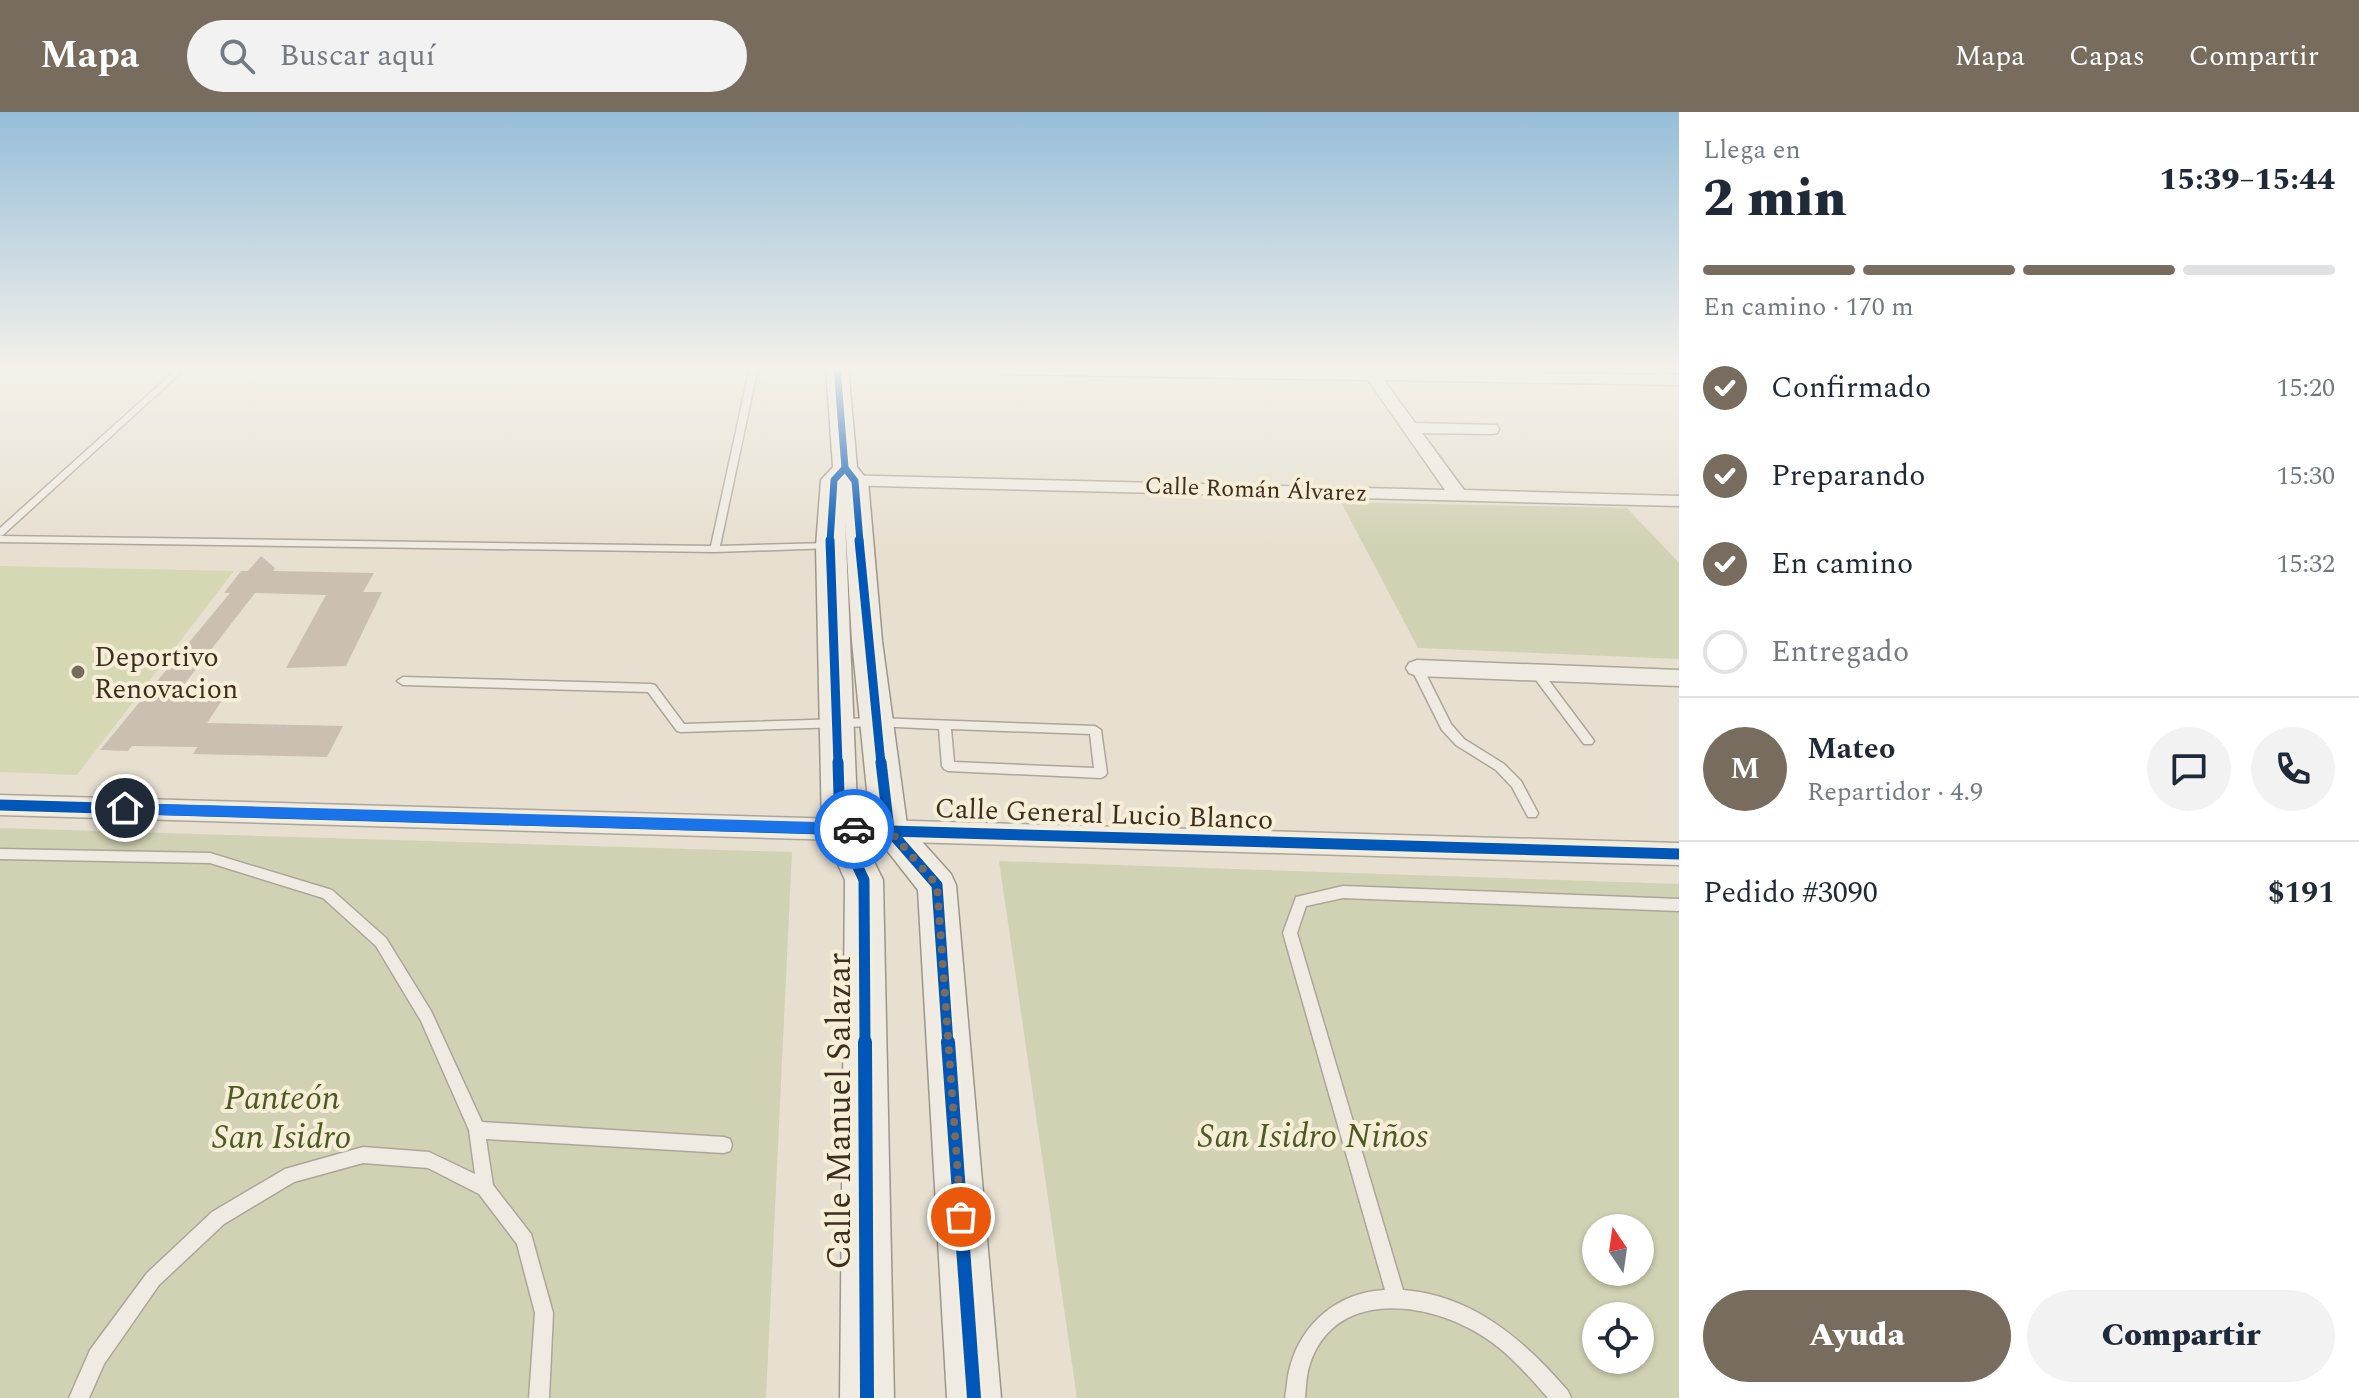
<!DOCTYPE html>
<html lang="es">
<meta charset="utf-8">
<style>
body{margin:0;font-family:Spectral,serif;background:#f2f2f3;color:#1f2937;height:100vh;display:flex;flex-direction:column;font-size:30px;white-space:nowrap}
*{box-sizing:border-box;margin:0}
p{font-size:26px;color:#747a83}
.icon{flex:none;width:44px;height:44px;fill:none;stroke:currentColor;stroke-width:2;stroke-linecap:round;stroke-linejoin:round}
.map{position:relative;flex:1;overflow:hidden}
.panel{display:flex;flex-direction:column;background:#fff;width:680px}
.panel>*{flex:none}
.needle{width:52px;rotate:347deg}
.fabs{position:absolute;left:1582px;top:1102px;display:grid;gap:16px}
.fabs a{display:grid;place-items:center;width:72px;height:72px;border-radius:50%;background:#fff;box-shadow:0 2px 6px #0004;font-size:40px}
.pin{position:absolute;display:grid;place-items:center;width:68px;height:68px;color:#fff;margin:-34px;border:4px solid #fff;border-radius:50%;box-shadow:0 2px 8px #0007}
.courier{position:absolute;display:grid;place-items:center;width:80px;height:80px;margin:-40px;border:6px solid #1a73e8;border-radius:50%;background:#fff;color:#222;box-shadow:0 2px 10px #0007}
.overview em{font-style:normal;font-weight:800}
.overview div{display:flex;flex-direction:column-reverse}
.overview{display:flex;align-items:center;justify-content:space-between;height:136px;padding:0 24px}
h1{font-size:52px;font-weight:800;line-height:60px}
.bar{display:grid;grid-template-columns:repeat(4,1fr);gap:12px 8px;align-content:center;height:96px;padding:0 24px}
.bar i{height:10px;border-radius:6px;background:#e0e1e3}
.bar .selected{background:#786c5e}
.bar p{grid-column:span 4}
.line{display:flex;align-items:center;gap:20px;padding:0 24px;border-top:2px solid #e0e1e3}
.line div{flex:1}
.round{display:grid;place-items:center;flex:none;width:84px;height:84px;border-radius:42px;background:#f2f2f3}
ol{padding:0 24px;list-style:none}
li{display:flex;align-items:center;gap:24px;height:88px}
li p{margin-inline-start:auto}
li .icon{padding:8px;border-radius:50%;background:#786c5e;color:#fff;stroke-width:4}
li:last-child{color:#747a83}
li i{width:44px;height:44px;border:4px solid #e0e1e3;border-radius:50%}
.button{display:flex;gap:16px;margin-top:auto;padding:16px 24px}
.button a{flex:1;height:92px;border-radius:48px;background:#786c5e;color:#fff;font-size:32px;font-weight:800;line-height:92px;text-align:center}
.button a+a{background:#f2f2f3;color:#1f2937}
header{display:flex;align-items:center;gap:48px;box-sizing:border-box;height:112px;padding:0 40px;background:#786c5e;color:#fff}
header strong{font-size:38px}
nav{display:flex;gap:44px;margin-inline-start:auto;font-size:28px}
.search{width:560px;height:72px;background:#f2f2f3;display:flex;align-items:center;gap:20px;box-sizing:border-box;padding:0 28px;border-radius:44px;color:#747a83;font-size:30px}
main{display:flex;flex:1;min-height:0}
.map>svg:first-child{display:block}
.green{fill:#d6d7b3}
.cemetery{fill:#d1d1b3;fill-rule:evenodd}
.building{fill:#cbbfb2}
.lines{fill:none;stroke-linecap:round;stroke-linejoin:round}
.lane-casing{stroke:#ada599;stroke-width:3}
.street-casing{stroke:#ada599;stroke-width:3}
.secondary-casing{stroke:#9c958a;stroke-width:3}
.path{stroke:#c8c2b9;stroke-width:4;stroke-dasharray:4 3;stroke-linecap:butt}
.lane{fill:#efebe3;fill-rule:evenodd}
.street{fill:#efebe3;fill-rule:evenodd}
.secondary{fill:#efebe3;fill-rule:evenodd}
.cycleway-far3-casing{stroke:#f7eed8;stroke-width:11}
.cycleway-far2-casing{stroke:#f7eed8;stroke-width:13}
.cycleway-far1-casing{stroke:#f7eed8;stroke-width:16}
.cycleway-casing{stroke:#f7eed8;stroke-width:19}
.cycleway-far3{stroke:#0057b8;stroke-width:7}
.cycleway-far2{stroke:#0057b8;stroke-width:9}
.cycleway-far1{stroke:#0057b8;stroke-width:11}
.cycleway{stroke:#0057b8;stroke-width:14}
.route{fill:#1a73e8}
.done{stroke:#786c5e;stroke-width:8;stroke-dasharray:0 14.4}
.poi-dot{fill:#786c5e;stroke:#f7eed8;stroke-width:3}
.labels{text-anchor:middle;stroke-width:8;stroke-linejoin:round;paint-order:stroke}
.far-street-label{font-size:24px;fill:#3d2e20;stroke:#f7eed8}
.poi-label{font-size:28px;fill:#3d2e20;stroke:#f7eed8;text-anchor:start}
.street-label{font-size:28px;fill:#3d2e20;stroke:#f7eed8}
.near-park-label{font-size:34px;font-style:italic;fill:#4d5a26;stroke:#f7eed8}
.near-street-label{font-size:34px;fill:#3d2e20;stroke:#f7eed8}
</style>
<header>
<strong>Mapa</strong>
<div class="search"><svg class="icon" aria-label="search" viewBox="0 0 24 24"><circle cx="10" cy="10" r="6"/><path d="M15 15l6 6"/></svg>Buscar aquí</div>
<nav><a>Mapa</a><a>Capas</a><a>Compartir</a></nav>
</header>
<main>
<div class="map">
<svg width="1679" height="1286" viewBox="0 0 1679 1286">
<rect width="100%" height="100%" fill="#e7e0d1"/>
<!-- green -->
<polygon class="green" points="0,454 234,459 77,663 0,660"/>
<!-- cemetery -->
<g class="cemetery">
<polygon points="1341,390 1627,396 1679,451 1679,547 1418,536"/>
<polygon points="0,716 792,740 766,1286 0,1286"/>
<path d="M999 749 1679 772V1286H1077ZM1596 1116H1640V1160H1596ZM1596 1204H1640V1248H1596Z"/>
</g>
<!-- building -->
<polygon class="building" points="261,444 275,456 273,459 374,461 363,480 382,480 346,554 286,556 326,483 255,481 176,583 225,584 207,611 343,614 327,645 193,642 197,635 132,634 128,639 100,638 230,481 224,481 241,459 248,459"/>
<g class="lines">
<!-- lane casing -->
<g class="lane-casing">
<g id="lane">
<polygon points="179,255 187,255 3,423 0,424 0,416"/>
<polygon points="750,255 758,255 720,434 830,431 833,432 833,436 715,440 0,430 0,424 711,434"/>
<polygon points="1651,255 1659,255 1671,267 1664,269"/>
<polygon points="1417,552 1423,556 1451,612 1464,627 1504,652 1521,669 1538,701 1536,705 1528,705 1512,675 1496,658 1456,633 1442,618 1411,556"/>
<polygon points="1537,557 1541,558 1592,626 1594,629 1592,632 1584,632 1533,564 1531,561"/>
<path d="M403 565 651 572 655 573 684 612 875 606 1095 614 1101 618 1107 661 1105 664 1101 666 948 659 944 657 942 654 939 617 875 614 681 620 677 619 648 580 403 573 397 569ZM951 617 1090 622 1094 656 954 650Z"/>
<polygon points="0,737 210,741 332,778 386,826 431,899 482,1010 724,1025 730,1027 732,1033 730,1039 724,1041 486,1027 493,1073 531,1122 553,1201 549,1286 529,1286 535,1201 517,1132 479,1082 428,1056 363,1051 294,1070 224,1112 159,1173 104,1252 89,1286 69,1286 90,1238 147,1161 212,1100 285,1057 363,1035 429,1040 475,1062 469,1018 421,909 376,834 323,786 210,751 0,747"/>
<path d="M1343 774 1679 787V799L1343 786 1306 794 1297 821 1403 1178C1473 1183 1525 1229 1568 1279L1571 1286H1548C1528 1263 1507 1239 1481 1223 1425 1188 1332 1177 1309 1255 1306 1265 1306 1276 1305 1286H1285C1287 1276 1287 1265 1290 1255 1302 1210 1339 1180 1385 1178L1283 821 1296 785Z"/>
</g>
</g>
<!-- street casing -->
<g class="street-casing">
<g id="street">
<polygon points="997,255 1362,258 1360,255 1374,255 1377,259 1679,263 1679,273 1384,268 1415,311 1497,313 1499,317 1497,321 1491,322 1422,321 1464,378 1679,384 1679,394 836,373 827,368 836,363 1445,378 1368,268 1003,262 998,260"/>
<polygon points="1417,548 1679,558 1679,574 1417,564 1409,561 1406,556 1409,551"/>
<polygon points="0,683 1679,731 1679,753 0,703"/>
</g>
</g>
<!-- secondary casing -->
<g class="secondary-casing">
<polygon id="secondary" points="826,255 848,255 857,355 868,369 882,529 907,713 951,762 956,773 1001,1286 947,1286 918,778 871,718 852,529 845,408 858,717 883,768 894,1286 840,1286 845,768 822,717 816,434 821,368 833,355"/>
</g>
<!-- path -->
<polyline class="path" points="264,615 289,615"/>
<!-- lane -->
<use href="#lane" class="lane"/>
<!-- street -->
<use href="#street" class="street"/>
<!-- secondary -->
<use href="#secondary" class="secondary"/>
<!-- cycleway-far3 casing -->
<g class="cycleway-far3-casing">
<g id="cycleway-far3">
<polyline points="837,255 845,356 855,369 860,430"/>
<polyline points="830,430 834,368 845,356"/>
</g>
</g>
<!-- cycleway-far2 casing -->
<g class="cycleway-far2-casing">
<g id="cycleway-far2">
<polyline points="830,428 838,652"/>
<polyline points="859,428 881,652"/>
</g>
</g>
<!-- cycleway-far1 casing -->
<g class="cycleway-far1-casing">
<g id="cycleway-far1">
<polyline points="838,650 840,717 864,768 865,932"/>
<polyline points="881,650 889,718"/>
<polyline points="0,693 1679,742"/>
<polyline points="889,718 937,773 948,932"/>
</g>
</g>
<!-- cycleway casing -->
<g class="cycleway-casing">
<g id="cycleway">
<polyline points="865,930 867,1286"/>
<polyline points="948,930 974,1286"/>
</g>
</g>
<!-- cycleway-far3 -->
<use href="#cycleway-far3" class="cycleway-far3"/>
<!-- cycleway-far2 -->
<use href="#cycleway-far2" class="cycleway-far2"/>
<!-- cycleway-far1 -->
<use href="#cycleway-far1" class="cycleway-far1"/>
<!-- cycleway -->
<use href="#cycleway" class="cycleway"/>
</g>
<!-- sky -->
<linearGradient id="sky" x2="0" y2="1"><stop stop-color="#96bed9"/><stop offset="0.59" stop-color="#f4f1ea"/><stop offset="1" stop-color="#f4f1ea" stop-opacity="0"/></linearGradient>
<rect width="1679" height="435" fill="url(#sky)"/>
<!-- route -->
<polygon class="route" points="125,691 854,711 861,717 854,723 125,702 118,696"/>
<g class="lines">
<!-- done -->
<polyline class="done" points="854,717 889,718 937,773 961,1105"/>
</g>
<!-- markers -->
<circle class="poi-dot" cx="78" cy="560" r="8"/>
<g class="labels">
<!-- far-street labels -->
<g class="far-street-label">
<text transform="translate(1256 377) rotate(2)" y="8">Calle Román Álvarez</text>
</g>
<!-- poi labels -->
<g class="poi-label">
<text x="94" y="554">Deportivo<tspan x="94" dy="32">Renovacion</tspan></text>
</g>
<!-- street labels -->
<g class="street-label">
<text transform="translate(1104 701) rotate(2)" y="10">Calle General Lucio Blanco</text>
</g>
<!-- near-park labels -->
<g class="near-park-label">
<text x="282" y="997">Panteón<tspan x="282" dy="39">San Isidro</tspan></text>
<text x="1313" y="1035">San Isidro Niños</text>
</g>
<!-- near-street labels -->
<g class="near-street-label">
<text transform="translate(838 999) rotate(-90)" y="12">Calle Manuel Salazar</text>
</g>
</g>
</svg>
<div class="fabs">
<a><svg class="needle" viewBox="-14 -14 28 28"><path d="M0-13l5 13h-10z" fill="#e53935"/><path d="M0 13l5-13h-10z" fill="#747a83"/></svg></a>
<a><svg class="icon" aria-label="locate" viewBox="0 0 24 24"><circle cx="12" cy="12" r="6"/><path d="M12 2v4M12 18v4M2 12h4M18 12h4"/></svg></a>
</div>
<div class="pin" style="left:961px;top:1105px;background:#ea580c"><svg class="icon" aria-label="bag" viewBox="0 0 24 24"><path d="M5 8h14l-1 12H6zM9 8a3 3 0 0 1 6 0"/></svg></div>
<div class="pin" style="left:125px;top:696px;background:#1f2937"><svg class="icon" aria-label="home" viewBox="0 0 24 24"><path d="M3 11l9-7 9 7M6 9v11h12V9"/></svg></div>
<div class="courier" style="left:854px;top:717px"><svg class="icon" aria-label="car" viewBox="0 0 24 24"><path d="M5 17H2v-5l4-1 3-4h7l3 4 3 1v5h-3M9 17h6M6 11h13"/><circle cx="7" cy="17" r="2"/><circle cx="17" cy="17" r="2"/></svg></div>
</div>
<section class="panel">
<div class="overview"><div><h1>2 min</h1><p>Llega en</p></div><em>15:39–15:44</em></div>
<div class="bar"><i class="selected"></i><i class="selected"></i><i class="selected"></i><i></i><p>En camino · 170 m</p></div>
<ol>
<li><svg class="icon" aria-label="check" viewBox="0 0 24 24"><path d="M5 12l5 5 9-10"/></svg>Confirmado<p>15:20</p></li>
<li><svg class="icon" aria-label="check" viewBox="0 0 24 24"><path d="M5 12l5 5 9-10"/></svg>Preparando<p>15:30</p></li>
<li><svg class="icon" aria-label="check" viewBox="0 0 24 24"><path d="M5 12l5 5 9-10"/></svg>En camino<p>15:32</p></li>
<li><i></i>Entregado</li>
</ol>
<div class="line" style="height:144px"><b class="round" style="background:#786c5e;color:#fff">M</b><div><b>Mateo</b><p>Repartidor · 4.9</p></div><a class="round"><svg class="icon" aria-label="chat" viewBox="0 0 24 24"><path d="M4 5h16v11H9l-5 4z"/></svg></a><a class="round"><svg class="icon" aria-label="phone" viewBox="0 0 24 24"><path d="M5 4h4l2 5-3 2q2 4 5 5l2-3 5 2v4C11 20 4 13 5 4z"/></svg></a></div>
<div class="line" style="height:104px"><div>Pedido #3090</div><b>$191</b></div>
<div class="button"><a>Ayuda</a><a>Compartir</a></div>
</section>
</main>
